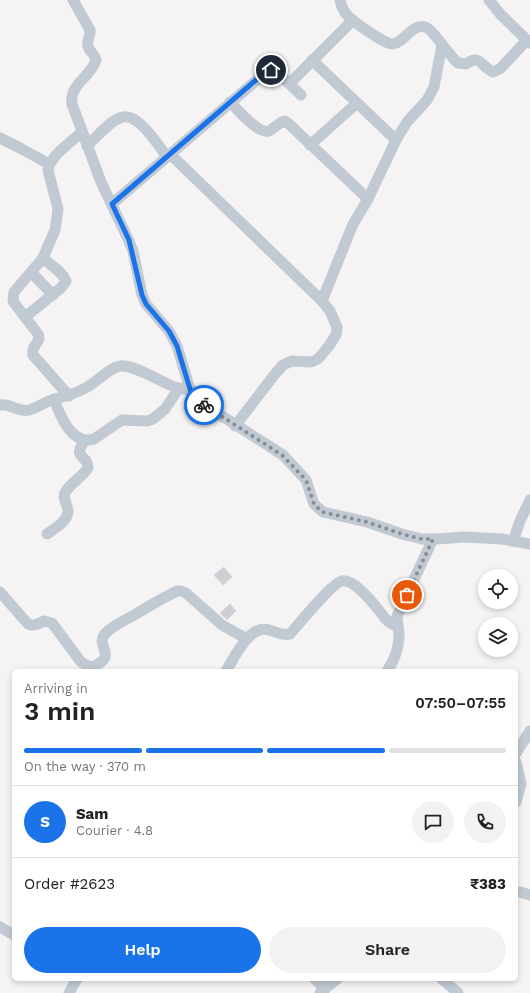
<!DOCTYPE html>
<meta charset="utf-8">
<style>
body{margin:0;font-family:"Work Sans",sans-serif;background:#f2f2f2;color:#222;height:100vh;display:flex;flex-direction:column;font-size:15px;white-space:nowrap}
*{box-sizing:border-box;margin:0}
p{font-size:13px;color:#767676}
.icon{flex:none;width:22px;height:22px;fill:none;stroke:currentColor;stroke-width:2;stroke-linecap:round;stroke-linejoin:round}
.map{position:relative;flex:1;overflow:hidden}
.side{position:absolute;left:12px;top:669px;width:506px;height:312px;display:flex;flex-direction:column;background:#fff;border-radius:6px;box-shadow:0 2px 6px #0003}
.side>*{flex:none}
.tools{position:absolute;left:478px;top:569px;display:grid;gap:8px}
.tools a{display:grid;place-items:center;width:40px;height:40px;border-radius:50%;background:#fff;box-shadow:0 2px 6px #0003;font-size:20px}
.pin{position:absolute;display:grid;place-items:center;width:34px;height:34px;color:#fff;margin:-17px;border:2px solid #fff;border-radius:50%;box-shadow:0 1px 4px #0007}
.courier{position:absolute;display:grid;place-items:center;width:40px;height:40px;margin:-20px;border:3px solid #1a73e8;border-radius:50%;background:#fff;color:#222;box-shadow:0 1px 5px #0007}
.headline em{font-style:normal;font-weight:600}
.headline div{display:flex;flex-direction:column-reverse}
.headline{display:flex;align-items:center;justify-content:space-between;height:68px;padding:0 12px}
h1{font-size:26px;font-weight:600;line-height:30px}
.bar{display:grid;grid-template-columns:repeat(4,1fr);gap:6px 4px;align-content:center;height:48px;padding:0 12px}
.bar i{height:5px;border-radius:3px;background:#e0e0e0}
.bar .active{background:#1a73e8}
.bar p{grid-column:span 4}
.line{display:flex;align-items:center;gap:10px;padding:0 12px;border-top:1px solid #e0e0e0}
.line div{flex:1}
.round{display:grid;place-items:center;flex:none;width:42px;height:42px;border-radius:21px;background:#f2f2f2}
.primary-button{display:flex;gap:8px;margin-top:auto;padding:8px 12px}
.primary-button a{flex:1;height:46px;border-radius:24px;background:#1a73e8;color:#fff;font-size:16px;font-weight:600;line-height:46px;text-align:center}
.primary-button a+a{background:#f2f2f2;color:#222}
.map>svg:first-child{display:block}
.building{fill:#cdcfd5;stroke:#d7d9de}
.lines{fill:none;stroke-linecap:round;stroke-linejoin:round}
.minor{stroke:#c1cad2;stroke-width:11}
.done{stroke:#868d94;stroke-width:4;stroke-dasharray:0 7.2}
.route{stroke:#1a73e8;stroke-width:5}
</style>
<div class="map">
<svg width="530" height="993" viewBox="0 0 530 993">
<rect width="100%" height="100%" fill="#f5f3f3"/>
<!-- building -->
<g class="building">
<polygon points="224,567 232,577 223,585 214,575"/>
<polygon points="230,604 236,611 227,620 220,613"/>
</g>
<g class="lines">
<!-- minor -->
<g class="minor">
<path d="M73 0 90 30C91 36 86 41 88 46 89 52 95 54 96 60 91 77 69 84 72 104L101 182 129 241 133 251 142 295 146 304 169 331 177 346 190 389 192 394 200 402 283 455 306 480 314 504 323 512 367 522 402 534 422 539H437L465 537 483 538 502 539 530 544"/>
<path d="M340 0C341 5 343 10 346 14 352 21 384 44 393 44 404 43 412 23 425 27 433 29 449 56 458 63L466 64C480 53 481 67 493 72L500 69 527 40"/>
<polyline points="489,0 501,15 530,43"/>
<polyline points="312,60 396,140"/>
<polyline points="290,83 353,20"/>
<path d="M230 102C237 109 259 135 269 131 275 128 279 122 285 121L289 124 368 199"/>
<polyline points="0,138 20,148 49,164"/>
<polyline points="310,145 357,103"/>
<path d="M87 146C97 137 107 123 120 118 137 110 158 145 167 157"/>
<polyline points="170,154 322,301 330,311 337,327 336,335 329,346 318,359 311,362 292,361 283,365 275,374 235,426"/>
<polyline points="112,204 265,73 271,70 276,71 301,95"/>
<polyline points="32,273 53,295"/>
<polyline points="322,301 353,224 368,199 396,140 407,122 427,100 434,87 442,45"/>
<path d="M25 317 62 287 66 281C63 272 50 265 43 258"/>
<path d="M69 396 33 355C30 345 42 343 38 334L15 304 13 301 14 292 43 258 55 230 58 209 48 170C50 156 71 142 82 132"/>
<path d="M54 399C60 416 72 446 94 439L122 420 147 421 153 419 165 409 179 388"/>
<path d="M0 405C10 403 19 413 29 410 36 408 42 404 49 401 63 396 77 394 89 386 99 380 109 368 120 366 135 364 163 384 178 388 181 389 186 389 190 389"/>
<path d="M47 534C55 528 67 522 68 512 68 504 61 498 66 491 72 482 82 477 88 468 88 453 71 460 85 440"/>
<polyline points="513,541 520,521 530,500"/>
<path d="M0 592 28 624C35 627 38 623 44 621L52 623 81 662 90 667C94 667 97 665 101 662 113 653 96 645 105 634 112 625 126 620 136 614 149 606 163 598 177 591H181L186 593 222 625 247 639"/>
<path d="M226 671C235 657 249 624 269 630 277 632 282 636 290 634 298 625 333 582 342 581 353 579 371 600 377 608 384 616 386 623 397 626"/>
<path d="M387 671C394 661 399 648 399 635 399 629 397 624 397 616L433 539"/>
<polyline points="516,753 530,731"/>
<polyline points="516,762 521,784 516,802"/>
<polyline points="520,892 530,895"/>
<polyline points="0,927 14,935"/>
<polyline points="315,979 325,989"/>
<polyline points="442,979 458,993"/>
<polyline points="69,993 77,979"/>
<polyline points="320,993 337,979"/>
</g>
</g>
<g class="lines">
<!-- done -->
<polyline class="done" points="204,405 282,455 306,480 314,504 322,512 367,522 402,534 422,539 433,539 407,595"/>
<!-- route -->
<polyline class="route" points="204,405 192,394 190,389 177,346 169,331 146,304 142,295 129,240 112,204 264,73 271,70"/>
</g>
</svg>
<div class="tools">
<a><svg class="icon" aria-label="locate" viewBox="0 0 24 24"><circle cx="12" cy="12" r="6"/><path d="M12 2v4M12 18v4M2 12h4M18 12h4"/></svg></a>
<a><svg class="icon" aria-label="layers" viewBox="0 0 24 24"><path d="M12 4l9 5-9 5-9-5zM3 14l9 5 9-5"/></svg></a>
</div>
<div class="pin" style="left:407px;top:595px;background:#ea580c"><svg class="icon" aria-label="bag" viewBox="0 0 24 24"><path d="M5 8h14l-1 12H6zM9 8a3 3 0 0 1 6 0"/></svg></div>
<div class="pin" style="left:271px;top:70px;background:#1f2937"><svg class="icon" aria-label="home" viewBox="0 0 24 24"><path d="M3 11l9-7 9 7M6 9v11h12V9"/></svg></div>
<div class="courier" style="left:204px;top:405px"><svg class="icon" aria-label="bike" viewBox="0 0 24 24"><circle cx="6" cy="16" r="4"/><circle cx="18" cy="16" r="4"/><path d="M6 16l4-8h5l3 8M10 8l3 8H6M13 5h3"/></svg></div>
<section class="side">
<div class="headline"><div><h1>3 min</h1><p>Arriving in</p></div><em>07:50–07:55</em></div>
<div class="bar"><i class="active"></i><i class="active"></i><i class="active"></i><i></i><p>On the way · 370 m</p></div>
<div class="line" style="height:72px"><b class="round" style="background:#1a73e8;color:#fff">S</b><div><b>Sam</b><p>Courier · 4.8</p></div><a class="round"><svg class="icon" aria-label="chat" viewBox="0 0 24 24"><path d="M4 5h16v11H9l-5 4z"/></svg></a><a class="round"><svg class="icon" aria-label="phone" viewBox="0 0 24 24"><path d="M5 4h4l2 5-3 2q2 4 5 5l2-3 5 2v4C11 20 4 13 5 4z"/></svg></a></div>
<div class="line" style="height:52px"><div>Order #2623</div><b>₹383</b></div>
<div class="primary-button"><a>Help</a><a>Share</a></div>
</section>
</div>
